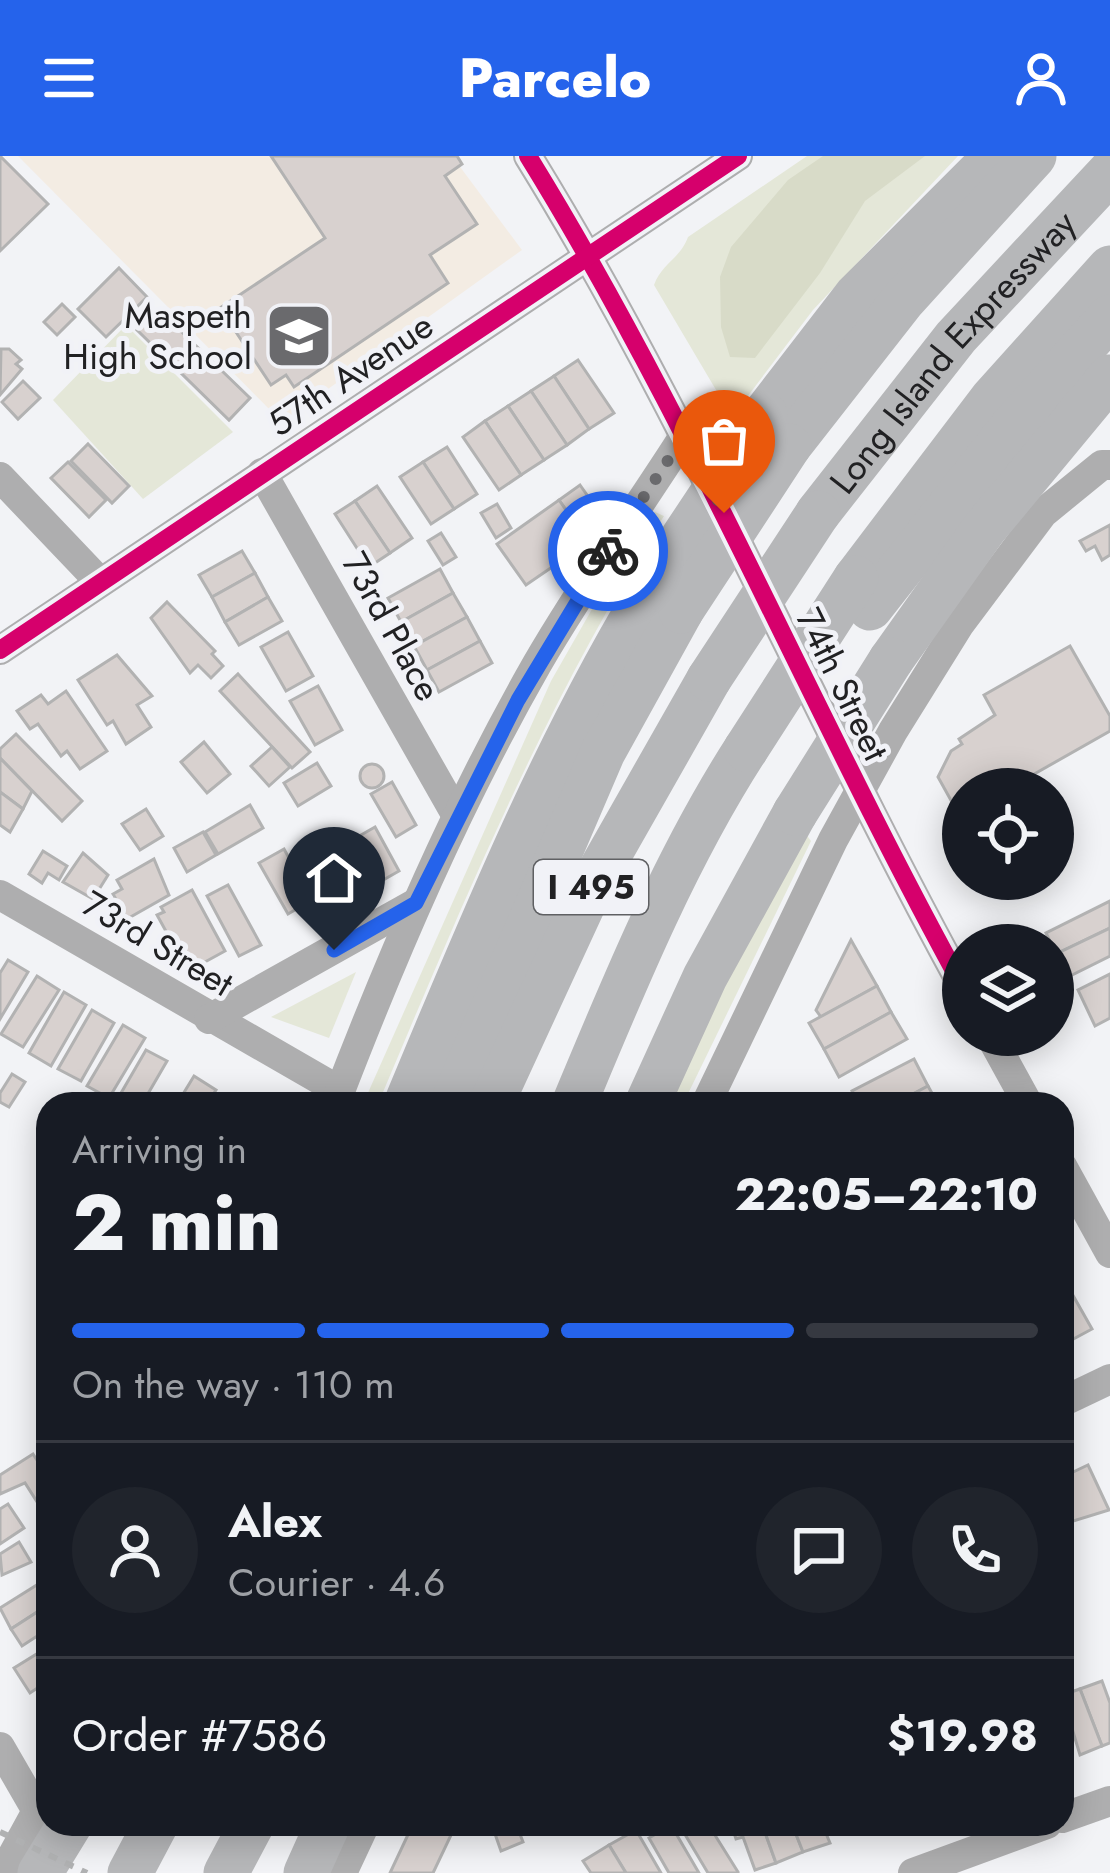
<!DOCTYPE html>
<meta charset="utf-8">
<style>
body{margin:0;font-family:Jost,sans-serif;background:#20242c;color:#f1f3f6;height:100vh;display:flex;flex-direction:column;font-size:45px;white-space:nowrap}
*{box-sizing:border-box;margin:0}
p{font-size:39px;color:#9ea1a6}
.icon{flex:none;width:66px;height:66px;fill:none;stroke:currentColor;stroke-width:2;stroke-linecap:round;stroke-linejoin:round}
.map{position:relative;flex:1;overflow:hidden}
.panel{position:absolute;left:36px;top:936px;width:1038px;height:744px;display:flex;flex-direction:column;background:#171b24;border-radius:36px;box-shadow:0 6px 30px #0003}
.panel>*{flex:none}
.tools{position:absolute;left:942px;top:612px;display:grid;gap:24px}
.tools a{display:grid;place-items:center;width:132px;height:132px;border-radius:50%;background:#171b24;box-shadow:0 6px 30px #0003;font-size:60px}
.pin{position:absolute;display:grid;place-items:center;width:102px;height:102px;color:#fff;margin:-123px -51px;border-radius:50% 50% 50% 0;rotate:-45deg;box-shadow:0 0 12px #0007}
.pin .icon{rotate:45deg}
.courier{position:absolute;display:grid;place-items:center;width:120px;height:120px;margin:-60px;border:9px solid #2563eb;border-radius:50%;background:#fff;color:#222;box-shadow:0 3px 15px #0007}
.summary em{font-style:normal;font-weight:800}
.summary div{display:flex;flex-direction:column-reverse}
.summary{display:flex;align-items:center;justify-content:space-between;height:204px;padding:0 36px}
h1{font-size:78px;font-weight:800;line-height:90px}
.bar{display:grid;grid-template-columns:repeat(4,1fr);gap:18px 12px;align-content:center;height:144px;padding:0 36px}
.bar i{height:15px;border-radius:9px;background:#363941}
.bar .active{background:#2563eb}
.bar p{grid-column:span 4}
.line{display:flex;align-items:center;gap:30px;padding:0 36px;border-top:3px solid #363941}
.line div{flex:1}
.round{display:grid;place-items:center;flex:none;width:126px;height:126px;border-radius:63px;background:#20242c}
header{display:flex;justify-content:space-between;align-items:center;height:156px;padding:0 36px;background:#2563eb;color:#fff;font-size:54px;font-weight:800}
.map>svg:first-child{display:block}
.education{fill:#f3ece3}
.green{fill:#e4e7d8}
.forest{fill:#d8dbc8}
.building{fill:#d8d1cf;stroke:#b2b2b2;stroke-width:3}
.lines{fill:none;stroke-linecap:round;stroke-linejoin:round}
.minor{stroke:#aeaeaf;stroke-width:30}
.highway{stroke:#b6b7b9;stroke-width:45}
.path-bridge{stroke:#b0b1b2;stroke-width:6;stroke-dasharray:9 9;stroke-linecap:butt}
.highway-bridge{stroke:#b6b7b9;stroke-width:45}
.cycleway-casing{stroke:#f1f2f7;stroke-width:26}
.cycleway{stroke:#d6006c;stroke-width:18}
.done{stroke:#6a6a6d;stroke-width:12;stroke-dasharray:0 21.6}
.route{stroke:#2563eb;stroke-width:15}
.labels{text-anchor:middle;stroke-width:10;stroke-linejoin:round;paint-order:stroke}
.shield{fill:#f1f2f7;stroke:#5f6063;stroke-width:3}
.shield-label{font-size:33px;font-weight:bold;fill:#212123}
.poi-label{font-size:36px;fill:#212123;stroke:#f1f2f7;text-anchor:end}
.street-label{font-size:36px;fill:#212123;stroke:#f1f2f7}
</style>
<header><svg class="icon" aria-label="menu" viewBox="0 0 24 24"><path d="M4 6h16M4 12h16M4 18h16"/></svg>Parcelo<svg class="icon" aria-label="person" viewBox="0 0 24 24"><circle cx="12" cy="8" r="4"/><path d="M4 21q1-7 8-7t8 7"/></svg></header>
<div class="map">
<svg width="1110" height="1717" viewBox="0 0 1110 1717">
<rect width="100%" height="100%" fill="#f2f3f6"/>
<!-- education -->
<polygon class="education" points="18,0 452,0 522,94 282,266"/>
<!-- green -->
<g class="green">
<path d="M807 0H958L813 154 732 261 654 129C662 107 680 103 688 81Z"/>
<polygon points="126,169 233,276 143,343 53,244"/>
<path d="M655 356 664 360C545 547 464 744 378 948H363L551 525 640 369Z"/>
<polygon points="802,673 811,685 683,948 663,948"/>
<polygon points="356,816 329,882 271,861"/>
</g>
<!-- forest -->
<polygon class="forest" points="823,0 925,0 865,45 820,117 755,202 730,201 721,171 720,121 731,91 788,24"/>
<!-- building -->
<g class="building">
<polygon points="0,0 48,48 0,95"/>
<polygon points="271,0 457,0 462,8 445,20 477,68 430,99 448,127 294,231 286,219 271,229 220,152 325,82"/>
<polygon points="119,112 147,141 106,181 78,153"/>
<polygon points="62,148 75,161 57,179 44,166"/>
<polygon points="158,153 250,242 229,264 137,174"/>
<polygon points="1,193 9,193 21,204 16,208 22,213 0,239"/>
<polygon points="578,204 614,257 589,273 554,220"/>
<polygon points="554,220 589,273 567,289 531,235"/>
<polygon points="23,225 40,242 18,263 2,246"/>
<polygon points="531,235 567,289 544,304 508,250"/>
<polygon points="508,250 544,304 521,319 485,265"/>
<polygon points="485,265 521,319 499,334 463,281"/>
<polygon points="88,288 129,330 112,347 71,305"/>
<polygon points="447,291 477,338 454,353 423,306"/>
<polygon points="68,306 106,344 89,361 51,322"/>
<polygon points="423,306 454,353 431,368 400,321"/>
<polygon points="580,329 599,356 578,371 559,344"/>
<polygon points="377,330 412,382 390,397 355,345"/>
<polygon points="559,344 582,377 565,389 571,398 526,429 497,388"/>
<polygon points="355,345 390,397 369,411 335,358"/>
<polygon points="497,348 511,372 496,382 481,357"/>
<polygon points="1110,369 1110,399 1102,404 1095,390 1086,395 1080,385"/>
<polygon points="441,377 456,401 443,409 428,385"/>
<polygon points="242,395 255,417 212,441 199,419"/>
<polygon points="440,413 453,437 401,466 388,442"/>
<polygon points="255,417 268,441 225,466 212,441"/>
<polygon points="453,437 467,461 414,490 401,466"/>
<polygon points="268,441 282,465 239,489 225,466"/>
<polygon points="167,446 215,495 212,498 223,510 211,522 198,509 190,517 151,462"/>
<polygon points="467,461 480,485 427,514 414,490"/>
<polygon points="288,476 313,520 286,535 261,491"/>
<polygon points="480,485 492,507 439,536 427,514"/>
<polygon points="1070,490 1110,560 1110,575 1029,621 1036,633 963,633 963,666 938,621 951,595 962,588 959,583 995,559 984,539"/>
<polygon points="117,499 152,540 137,549 151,571 126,588 113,565 107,569 78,524"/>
<polygon points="238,518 310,596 292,612 220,535"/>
<polygon points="318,530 342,574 315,589 290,545"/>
<polygon points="66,535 107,595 80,613 67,595 61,600 38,568 30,573 17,555 41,539 48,548"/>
<polygon points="16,578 82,645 62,665 0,602 0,593"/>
<polygon points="204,586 230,618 207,637 181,606"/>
<polygon points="272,591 290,611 269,630 251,610"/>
<polygon points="0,602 32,635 23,653 0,636"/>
<polygon points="317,607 331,630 298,650 284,627"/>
<circle cx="372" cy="620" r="12"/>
<polygon points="392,626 416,669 396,681 371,638"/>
<polygon points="0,636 23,653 10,676 0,669"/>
<polygon points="250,649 263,672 218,698 205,676"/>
<polygon points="146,653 163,680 140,694 122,668"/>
<polygon points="375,671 399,715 378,727 354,683"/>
<polygon points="203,676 216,699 187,716 174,692"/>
<polygon points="343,688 367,731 346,743 322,700"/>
<polygon points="284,693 312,744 288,758 259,707"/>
<polygon points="43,695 67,710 59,724 48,717 42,727 29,718"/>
<polygon points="310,695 335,741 317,752 291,706"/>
<polygon points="83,697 108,719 93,743 63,726"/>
<polygon points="154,703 169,739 127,763 113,738 122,733 117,724"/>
<polygon points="228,729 261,789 239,800 207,740"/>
<polygon points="192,734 225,795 194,812 185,793 178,797 157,759 164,756 161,751"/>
<polygon points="1110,745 1110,772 1056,798 1046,777"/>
<polygon points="1110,772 1110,800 1068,821 1056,798"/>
<polygon points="851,784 877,830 821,861 816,854"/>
<polygon points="8,804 28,816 0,863 0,817"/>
<polygon points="1110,818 1110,862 1095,870 1078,834"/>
<polygon points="37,820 59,834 23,891 1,878"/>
<polygon points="877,830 891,856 824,893 809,867"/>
<polygon points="64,836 86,849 51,910 29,897"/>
<polygon points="92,854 114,867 81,925 58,913"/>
<polygon points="891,856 907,883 839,921 824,893"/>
<polygon points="123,869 145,882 109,942 87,930"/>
<polygon points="146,894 167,905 142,948 124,948 117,944"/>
<polygon points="914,903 928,930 894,948 858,948 852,935"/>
<polygon points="12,918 25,926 9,951 0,946 0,937"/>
<polygon points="194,920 216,934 207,948 177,948"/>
<polygon points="928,930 938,948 894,948"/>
<polygon points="1062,1120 1092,1173 1064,1188 1062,1185"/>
<polygon points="33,1298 48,1321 48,1363 25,1327 0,1338 0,1319"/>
<polygon points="1066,1304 1071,1317 1088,1309 1109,1354 1067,1367 1062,1356"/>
<polygon points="8,1348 24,1372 0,1388 0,1353"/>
<polygon points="19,1386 31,1406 2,1419 0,1398"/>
<polygon points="48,1422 48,1449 11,1473 0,1452"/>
<polygon points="48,1449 48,1473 22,1490 11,1473"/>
<polygon points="48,1491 48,1525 30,1537 14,1512"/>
<polygon points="1102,1525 1110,1547 1110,1587 1102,1590 1080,1533"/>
<polygon points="1080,1533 1102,1590 1080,1599 1062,1539"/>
<polygon points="413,1668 432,1668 452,1677 433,1717 390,1717"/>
<polygon points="503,1668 516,1668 523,1686 501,1695 493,1672"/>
<polygon points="708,1668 738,1716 737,1717 708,1717 680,1670"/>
<polygon points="731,1668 762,1668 776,1707 755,1714 743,1681 736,1683"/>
<polygon points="762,1668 792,1668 803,1696 776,1707"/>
<polygon points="792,1668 822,1668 830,1687 803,1696"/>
<polygon points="671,1669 699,1717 669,1717 649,1682"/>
<polygon points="636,1674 661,1717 626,1717 609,1689"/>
<polygon points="609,1689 626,1717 591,1717 583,1705"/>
</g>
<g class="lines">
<!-- minor -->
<g class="minor">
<path d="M528 0C693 267 812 557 963 831"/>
<polyline points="262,317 457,660"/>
<polyline points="0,321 100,426"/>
<polyline points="0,494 738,0"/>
<polyline points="0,739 340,935"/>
<polyline points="209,863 416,747"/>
<polyline points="990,879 1028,948"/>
<path d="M335 948C393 797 457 648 537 508 583 428 637 354 686 277"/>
<polyline points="706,948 833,684 893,575 959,469 1043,357 1102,309 1110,309"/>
<polyline points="1062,1010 1110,1097"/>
<polyline points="1062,1246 1110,1223"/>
<polyline points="0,1591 37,1655"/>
<polyline points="1062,1662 1110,1645"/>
<polyline points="3,1717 48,1635"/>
<polyline points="342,1717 365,1668"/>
<polyline points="913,1717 1047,1668"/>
</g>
<!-- highway -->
<g class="highway">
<polyline points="765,258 856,140 994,2"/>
<polyline points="789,290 904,143 1034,0"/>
<path id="s1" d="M818 357 956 181 1110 16"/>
<polyline points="856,422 992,243 1110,112"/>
<polyline points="870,452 1013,270 1110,161"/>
<polyline points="891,504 984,373 1110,221"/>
<path d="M406 948C482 766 556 584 660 416"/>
<polyline points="452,948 603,596 681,455"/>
<polyline points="491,948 592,729 709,523"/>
<path d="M574 948C624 828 675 703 746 593"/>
<polyline points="647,948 705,821 795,657"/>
<polyline points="40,1717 70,1668"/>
<polyline points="130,1717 156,1668"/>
<polyline points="226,1717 252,1668"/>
<polyline points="306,1717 328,1668"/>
</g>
<!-- path-bridge -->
<polyline class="path-bridge" points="0,1676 87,1717"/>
<!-- highway-bridge -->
<g class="highway-bridge">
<polyline points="660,416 765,258"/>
<polyline points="681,455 789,290"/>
<polyline points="709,523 818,357"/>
<polyline points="746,593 856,422"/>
<polyline points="795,657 891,504"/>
</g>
<!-- cycleway casing -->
<g class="cycleway-casing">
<g id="cycleway">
<path d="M528 0C693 267 812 557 963 831"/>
<polyline points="0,494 738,0"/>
</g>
</g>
<!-- cycleway -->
<use href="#cycleway" class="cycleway"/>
</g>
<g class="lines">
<!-- done -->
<polyline class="done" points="608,395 686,277 724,357"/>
<!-- route -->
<polyline class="route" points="334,794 416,747 518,544 608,395"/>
</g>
<!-- icons -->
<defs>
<g id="school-square" transform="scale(3.45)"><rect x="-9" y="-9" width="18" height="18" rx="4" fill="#6a6a6d" stroke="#f1f2f7"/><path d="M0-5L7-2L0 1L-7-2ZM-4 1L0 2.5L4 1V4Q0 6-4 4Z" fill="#fff"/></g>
</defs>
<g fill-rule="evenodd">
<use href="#school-square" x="299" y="180"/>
</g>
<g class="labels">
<!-- shield labels -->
<rect class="shield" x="534" y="704" width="114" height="54" rx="9"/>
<g class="shield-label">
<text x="591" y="743">I 495</text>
</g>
<!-- poi labels -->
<g class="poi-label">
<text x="252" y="172">Maspeth<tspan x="252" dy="41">High School</tspan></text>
</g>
<!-- street labels -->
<g class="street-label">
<text dy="13" stroke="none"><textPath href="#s1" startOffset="210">Long Island Expressway</textPath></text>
<text transform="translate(350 218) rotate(-34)" y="13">57th Avenue</text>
<text transform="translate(392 470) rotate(61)" y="13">73rd Place</text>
<text transform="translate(843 528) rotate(64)" y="13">74th Street</text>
<text transform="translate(158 787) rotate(31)" y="13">73rd Street</text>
</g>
</g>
</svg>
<div class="tools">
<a><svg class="icon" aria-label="locate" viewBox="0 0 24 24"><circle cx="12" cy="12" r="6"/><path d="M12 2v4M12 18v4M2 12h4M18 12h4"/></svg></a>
<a><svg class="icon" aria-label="layers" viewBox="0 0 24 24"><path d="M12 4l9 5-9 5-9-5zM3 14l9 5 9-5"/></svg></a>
</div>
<div class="pin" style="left:724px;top:357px;background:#ea580c"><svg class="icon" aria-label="bag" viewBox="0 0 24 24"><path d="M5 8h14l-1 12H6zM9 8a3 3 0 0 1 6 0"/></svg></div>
<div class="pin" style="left:334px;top:794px;background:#1f2937"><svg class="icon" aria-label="home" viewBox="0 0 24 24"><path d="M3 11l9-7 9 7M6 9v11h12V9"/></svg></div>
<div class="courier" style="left:608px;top:395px"><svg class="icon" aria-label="bike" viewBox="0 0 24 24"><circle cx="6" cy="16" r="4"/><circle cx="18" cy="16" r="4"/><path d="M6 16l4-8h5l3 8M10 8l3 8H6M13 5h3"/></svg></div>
<section class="panel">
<div class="summary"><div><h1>2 min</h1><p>Arriving in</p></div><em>22:05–22:10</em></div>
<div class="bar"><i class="active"></i><i class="active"></i><i class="active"></i><i></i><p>On the way · 110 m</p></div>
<div class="line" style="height:216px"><a class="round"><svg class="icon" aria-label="person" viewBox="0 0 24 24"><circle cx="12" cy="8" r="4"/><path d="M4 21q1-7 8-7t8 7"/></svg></a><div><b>Alex</b><p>Courier · 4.6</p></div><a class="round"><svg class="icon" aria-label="chat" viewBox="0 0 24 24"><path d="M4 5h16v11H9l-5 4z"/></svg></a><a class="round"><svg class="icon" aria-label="phone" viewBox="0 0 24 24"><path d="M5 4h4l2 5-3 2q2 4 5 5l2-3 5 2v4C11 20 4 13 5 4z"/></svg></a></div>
<div class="line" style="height:156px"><div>Order #7586</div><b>$19.98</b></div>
</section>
</div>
